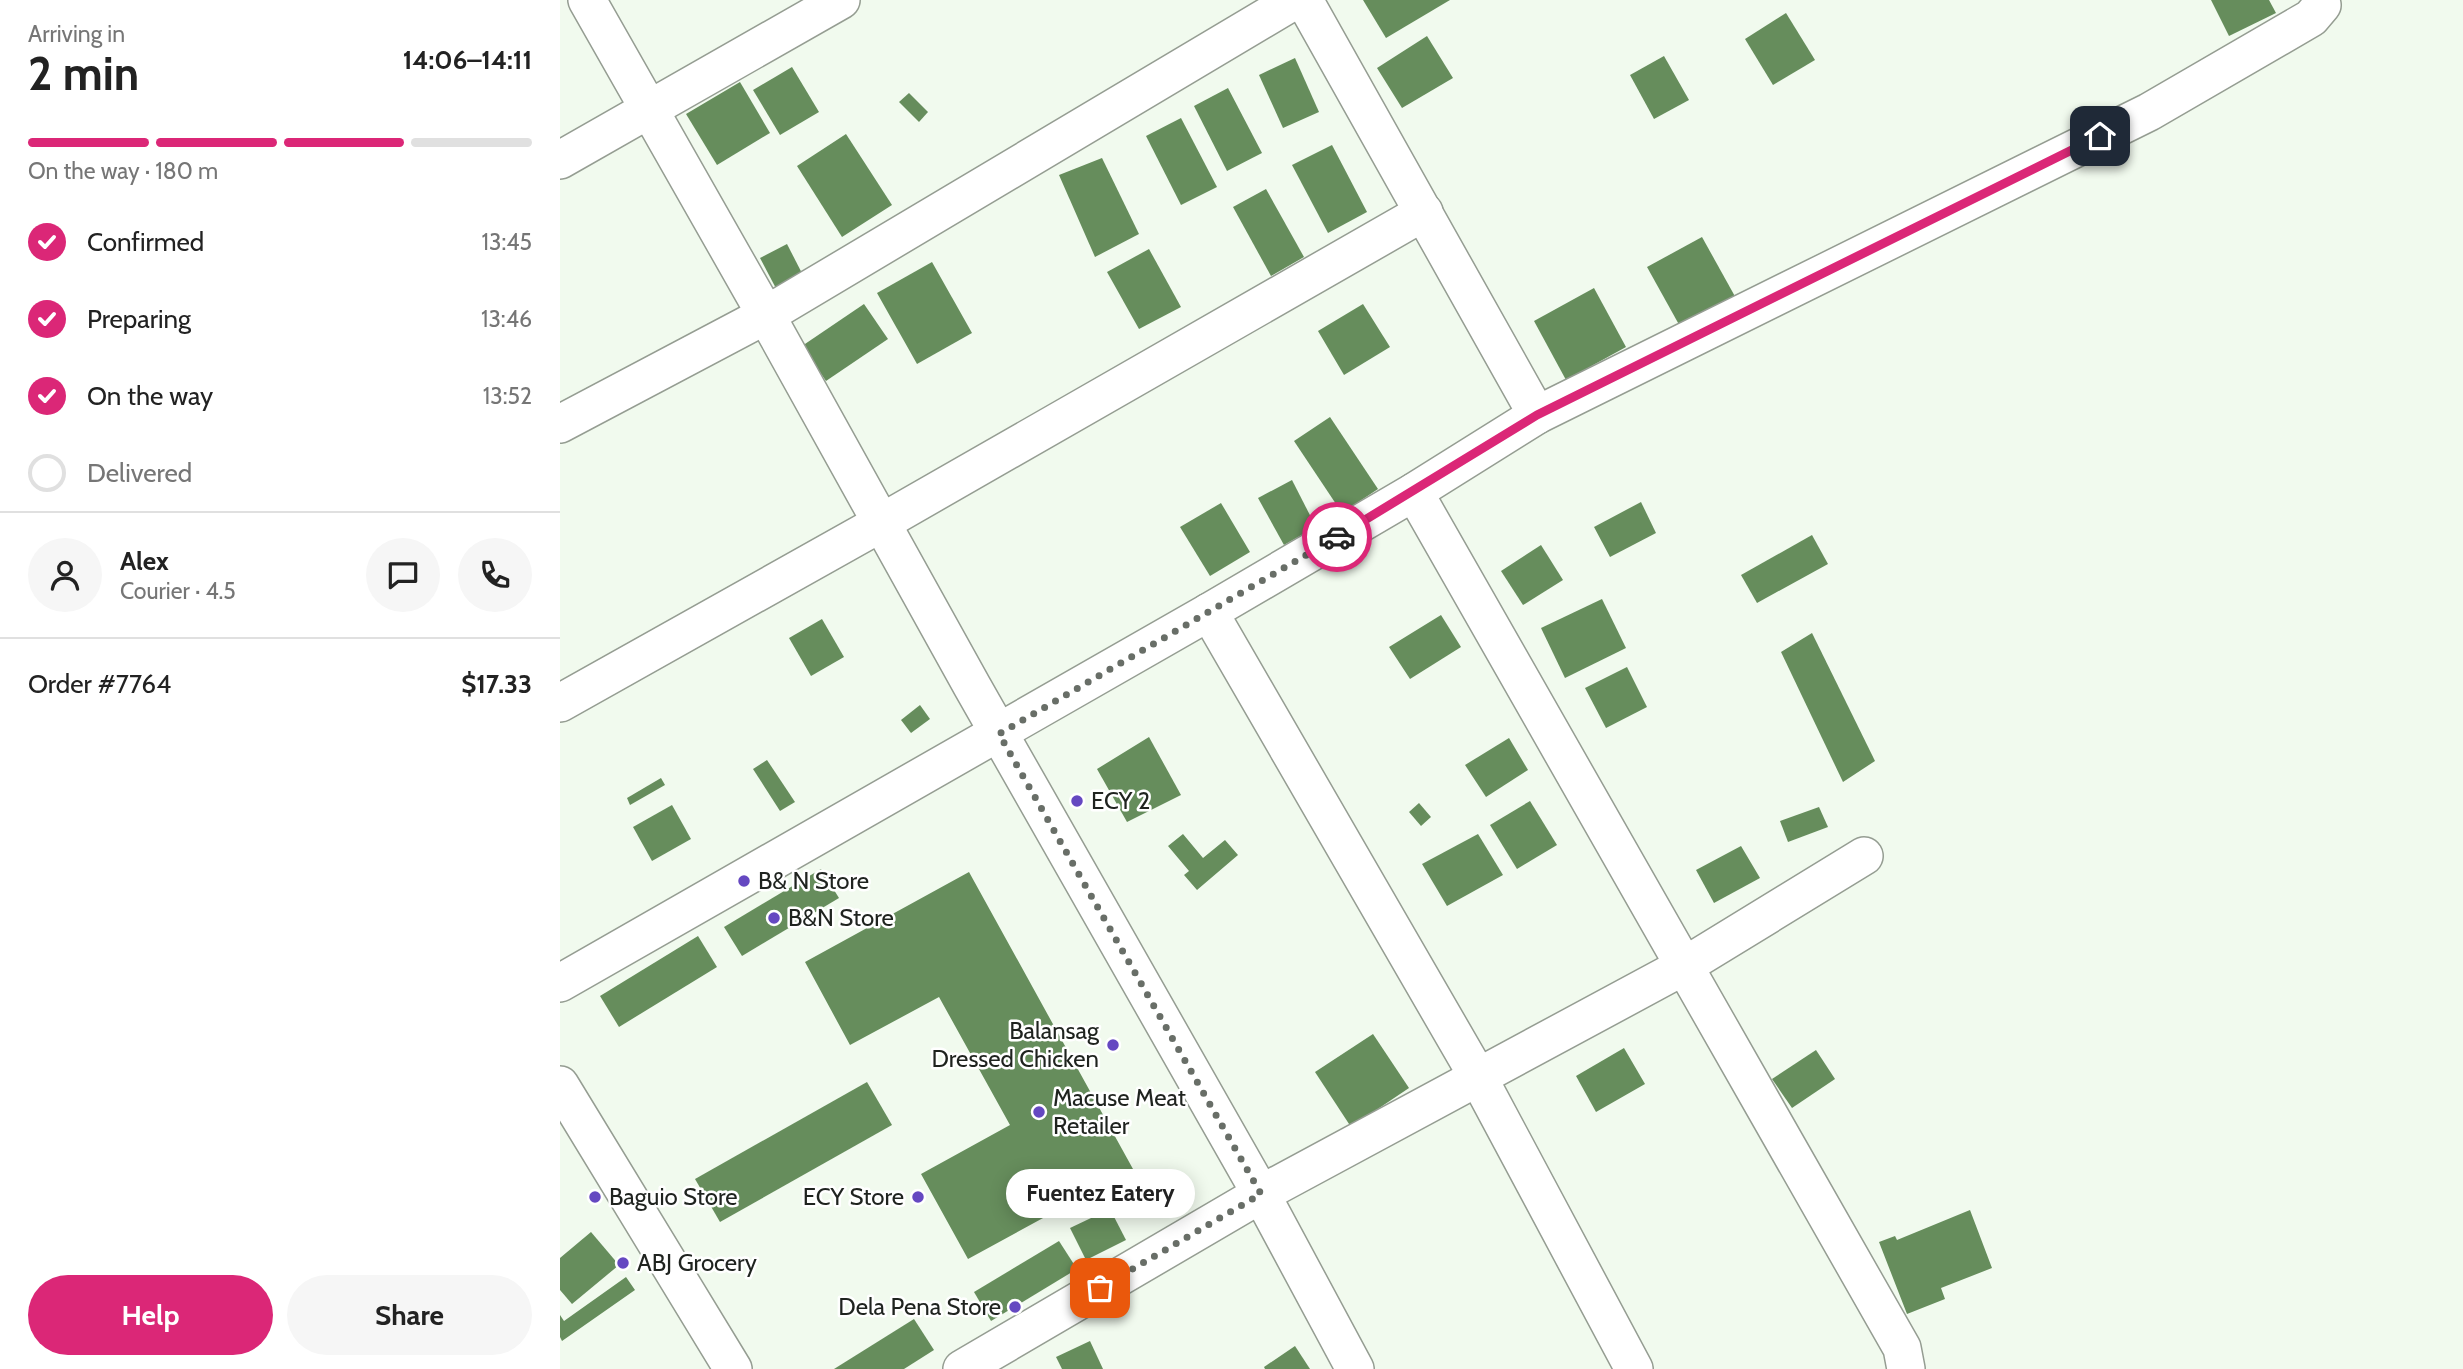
<!DOCTYPE html>
<meta charset="utf-8">
<style>
body{margin:0;font-family:Cabin,sans-serif;background:#f6f6f6;color:#222;height:100vh;display:flex;flex-direction:column;font-size:26px;white-space:nowrap}
*{box-sizing:border-box;margin:0}
p{font-size:23px;color:#767676}
.icon{flex:none;width:38px;height:38px;fill:none;stroke:currentColor;stroke-width:2;stroke-linecap:round;stroke-linejoin:round}
.map{position:relative;flex:1;overflow:hidden}
.panel{display:flex;flex-direction:column;background:#fff;width:560px}
.panel>*{flex:none}
.pin{position:absolute;display:grid;place-items:center;width:60px;height:60px;color:#fff;margin:-30px;border-radius:14px;box-shadow:0 4px 10px #0006}
.courier{position:absolute;display:grid;place-items:center;width:70px;height:70px;margin:-35px;border:5px solid #db2777;border-radius:50%;background:#fff;color:#222;box-shadow:0 2px 9px #0007}
.bubble{position:absolute;height:49px;border-radius:24px;background:#fff;box-shadow:0 4px 18px #0003;font-size:23px;font-weight:700;line-height:49px;text-align:center}
.headline em{font-style:normal;font-weight:700}
.headline div{display:flex;flex-direction:column-reverse}
.headline{display:flex;align-items:center;justify-content:space-between;height:119px;padding:0 28px}
h1{font-size:46px;font-weight:700;line-height:52px}
.bar{display:grid;grid-template-columns:repeat(4,1fr);gap:10px 7px;align-content:center;height:84px;padding:0 28px}
.bar i{height:9px;border-radius:5px;background:#e0e0e0}
.bar .current{background:#db2777}
.bar p{grid-column:span 4}
.line{display:flex;align-items:center;gap:18px;padding:0 28px;border-top:2px solid #e0e0e0}
.line div{flex:1}
.round{display:grid;place-items:center;flex:none;width:74px;height:74px;border-radius:37px;background:#f6f6f6}
ol{padding:0 28px;list-style:none}
li{display:flex;align-items:center;gap:21px;height:77px}
li p{margin-inline-start:auto}
li .icon{padding:7px;border-radius:50%;background:#db2777;color:#fff;stroke-width:4}
li:last-child{color:#767676}
li i{width:38px;height:38px;border:4px solid #e0e0e0;border-radius:50%}
.primary-button{display:flex;gap:14px;margin-top:auto;padding:14px 28px}
.primary-button a{flex:1;height:80px;border-radius:42px;background:#db2777;color:#fff;font-size:28px;font-weight:700;line-height:80px;text-align:center}
.primary-button a+a{background:#f6f6f6;color:#222}
main{display:flex;flex:1;min-height:0}
.map>svg:first-child{display:block}
.building{fill:#668d5c}
.lines{fill:none;stroke-linecap:round;stroke-linejoin:round}
.minor-casing{stroke:#959d92;stroke-width:40}
.minor{stroke:#fff;stroke-width:37}
.done{stroke:#686e67;stroke-width:7;stroke-dasharray:0 12.6}
.route{stroke:#db2777;stroke-width:9}
.poi-dot{fill:#6548c1;stroke:#fff;stroke-width:2.5}
.labels{text-anchor:middle;stroke-width:5;stroke-linejoin:round;paint-order:stroke}
.poi-label{font-size:24px;fill:#1f231f;stroke:#fff;text-anchor:start}
</style>
<main>
<section class="panel">
<div class="headline"><div><h1>2 min</h1><p>Arriving in</p></div><em>14:06–14:11</em></div>
<div class="bar"><i class="current"></i><i class="current"></i><i class="current"></i><i></i><p>On the way · 180 m</p></div>
<ol>
<li><svg class="icon" aria-label="check" viewBox="0 0 24 24"><path d="M5 12l5 5 9-10"/></svg>Confirmed<p>13:45</p></li>
<li><svg class="icon" aria-label="check" viewBox="0 0 24 24"><path d="M5 12l5 5 9-10"/></svg>Preparing<p>13:46</p></li>
<li><svg class="icon" aria-label="check" viewBox="0 0 24 24"><path d="M5 12l5 5 9-10"/></svg>On the way<p>13:52</p></li>
<li><i></i>Delivered</li>
</ol>
<div class="line" style="height:126px"><a class="round"><svg class="icon" aria-label="person" viewBox="0 0 24 24"><circle cx="12" cy="8" r="4"/><path d="M4 21q1-7 8-7t8 7"/></svg></a><div><b>Alex</b><p>Courier · 4.5</p></div><a class="round"><svg class="icon" aria-label="chat" viewBox="0 0 24 24"><path d="M4 5h16v11H9l-5 4z"/></svg></a><a class="round"><svg class="icon" aria-label="phone" viewBox="0 0 24 24"><path d="M5 4h4l2 5-3 2q2 4 5 5l2-3 5 2v4C11 20 4 13 5 4z"/></svg></a></div>
<div class="line" style="height:91px"><div>Order #7764</div><b>$17.33</b></div>
<div class="primary-button"><a>Help</a><a>Share</a></div>
</section>
<div class="map">
<svg width="1903" height="1369" viewBox="0 0 1903 1369">
<rect width="100%" height="100%" fill="#f1faee"/>
<!-- building -->
<g class="building">
<polygon points="803,0 890,0 826,38"/>
<polygon points="1651,0 1709,0 1716,13 1669,36"/>
<polygon points="1226,13 1255,60 1213,85 1185,39"/>
<polygon points="867,36 893,78 842,108 817,68"/>
<polygon points="1104,56 1129,100 1094,119 1070,75"/>
<polygon points="735,58 759,112 723,128 699,75"/>
<polygon points="232,67 259,112 220,135 193,90"/>
<polygon points="180,82 210,133 157,165 126,114"/>
<polygon points="668,88 702,153 667,171 634,106"/>
<polygon points="349,93 368,112 359,122 339,102"/>
<polygon points="621,118 657,187 621,205 586,136"/>
<polygon points="286,134 332,205 282,237 237,166"/>
<polygon points="772,145 807,212 768,233 732,165"/>
<polygon points="542,158 579,234 535,257 499,175"/>
<polygon points="706,189 744,257 711,276 673,207"/>
<polygon points="1142,237 1177,300 1122,330 1087,267"/>
<polygon points="227,244 247,283 220,296 200,258"/>
<polygon points="589,249 621,307 579,329 547,272"/>
<polygon points="372,262 412,333 357,364 317,293"/>
<polygon points="1034,288 1066,347 1006,380 974,321"/>
<polygon points="304,304 328,339 266,381 242,346"/>
<polygon points="803,304 830,347 784,375 758,331"/>
<polygon points="770,417 818,489 782,513 734,441"/>
<polygon points="732,480 756,527 724,545 698,498"/>
<polygon points="1081,502 1096,533 1050,557 1034,527"/>
<polygon points="661,503 690,552 650,576 620,527"/>
<polygon points="1252,535 1268,564 1197,603 1181,575"/>
<polygon points="981,545 1003,580 963,605 941,571"/>
<polygon points="1042,599 1066,648 1005,678 981,628"/>
<polygon points="881,615 901,647 850,679 829,647"/>
<polygon points="262,619 284,657 251,676 229,638"/>
<polygon points="1252,633 1315,761 1283,782 1221,652"/>
<polygon points="1067,667 1087,707 1046,728 1025,688"/>
<polygon points="360,705 370,719 351,733 341,720"/>
<polygon points="589,737 621,795 567,822 537,769"/>
<polygon points="949,738 968,770 926,797 905,765"/>
<polygon points="207,760 235,802 220,811 193,769"/>
<polygon points="101,778 105,785 70,805 67,798"/>
<polygon points="970,801 997,845 957,869 930,825"/>
<polygon points="859,803 871,817 861,826 849,812"/>
<polygon points="112,805 131,839 92,861 73,827"/>
<polygon points="1259,807 1268,827 1228,842 1220,821"/>
<polygon points="623,834 643,858 665,840 678,855 637,890 624,875 629,871 608,846"/>
<polygon points="918,834 943,875 887,906 862,864"/>
<polygon points="1181,846 1200,878 1154,903 1136,870"/>
<polygon points="261,869 279,898 182,956 164,927"/>
<polygon points="409,872 573,1169 408,1259 361,1174 450,1125 379,997 290,1045 245,962"/>
<polygon points="138,936 157,967 59,1027 40,996"/>
<polygon points="813,1034 849,1088 791,1127 755,1072"/>
<polygon points="1064,1048 1085,1084 1036,1112 1016,1076"/>
<polygon points="1256,1050 1275,1079 1232,1108 1212,1079"/>
<polygon points="307,1082 332,1125 160,1222 135,1179"/>
<polygon points="550,1209 566,1240 526,1260 510,1228"/>
<polygon points="1410,1210 1432,1268 1381,1288 1385,1299 1347,1314 1319,1242 1335,1236 1337,1240"/>
<polygon points="31,1232 59,1265 12,1304 0,1290 0,1258"/>
<polygon points="499,1241 517,1269 431,1321 414,1292"/>
<polygon points="66,1277 75,1290 2,1341 0,1337 0,1315 4,1321"/>
<polygon points="354,1319 374,1350 344,1369 274,1369"/>
<polygon points="530,1341 543,1369 502,1369 496,1357"/>
<polygon points="735,1346 750,1369 705,1369 704,1367"/>
</g>
<g class="lines">
<!-- minor casing -->
<g class="minor-casing">
<g id="minor">
<polyline points="27,0 206,315 412,686 701,1194 795,1369"/>
<polyline points="744,0 977,415"/>
<polyline points="0,160 281,0"/>
<polyline points="0,424 206,315 735,0"/>
<polyline points="854,492 1342,1348 1346,1369"/>
<polyline points="649,612 918,1077 1074,1369"/>
<polyline points="0,703 321,523 864,212"/>
<polyline points="0,983 649,612 854,492 977,415 1589,112 1751,18 1762,5 1761,0"/>
<polyline points="0,1085 173,1369"/>
<polyline points="402,1369 701,1194 1126,965 1304,856"/>
</g>
</g>
<!-- minor -->
<use href="#minor" class="minor"/>
</g>
<g class="lines">
<!-- done -->
<polyline class="done" points="540,1288 701,1194 439,734 777,537"/>
<!-- route -->
<polyline class="route" points="777,537 977,415 1540,136"/>
</g>
<!-- markers -->
<g class="poi-dot">
<circle cx="517" cy="801" r="7"/>
<circle cx="184" cy="881" r="7"/>
<circle cx="214" cy="918" r="7"/>
<circle cx="553" cy="1045" r="7"/>
<circle cx="479" cy="1112" r="7"/>
<circle cx="35" cy="1197" r="7"/>
<circle cx="358" cy="1197" r="7"/>
<circle cx="63" cy="1263" r="7"/>
<circle cx="455" cy="1307" r="7"/>
</g>
<g class="labels">
<!-- poi labels -->
<g class="poi-label">
<text x="531" y="809">ECY 2</text>
<text x="198" y="889">B&amp; N Store</text>
<text x="228" y="926">B&amp;N Store</text>
<text x="539" y="1039" text-anchor="end">Balansag<tspan x="539" dy="28">Dressed Chicken</tspan></text>
<text x="493" y="1106">Macuse Meat<tspan x="493" dy="28">Retailer</tspan></text>
<text x="49" y="1205">Baguio Store</text>
<text x="344" y="1205" text-anchor="end">ECY Store</text>
<text x="77" y="1271">ABJ Grocery</text>
<text x="441" y="1315" text-anchor="end">Dela Pena Store</text>
</g>
</g>
</svg>
<div class="pin" style="left:540px;top:1288px;background:#ea580c"><svg class="icon" aria-label="bag" viewBox="0 0 24 24"><path d="M5 8h14l-1 12H6zM9 8a3 3 0 0 1 6 0"/></svg></div>
<div class="pin" style="left:1540px;top:136px;background:#1f2937"><svg class="icon" aria-label="home" viewBox="0 0 24 24"><path d="M3 11l9-7 9 7M6 9v11h12V9"/></svg></div>
<div class="courier" style="left:777px;top:537px"><svg class="icon" aria-label="car" viewBox="0 0 24 24"><path d="M5 17H2v-5l4-1 3-4h7l3 4 3 1v5h-3M9 17h6M6 11h13"/><circle cx="7" cy="17" r="2"/><circle cx="17" cy="17" r="2"/></svg></div>
<div class="bubble" style="left:446px;top:1169px;width:189px">Fuentez Eatery</div>
</div>
</main>
